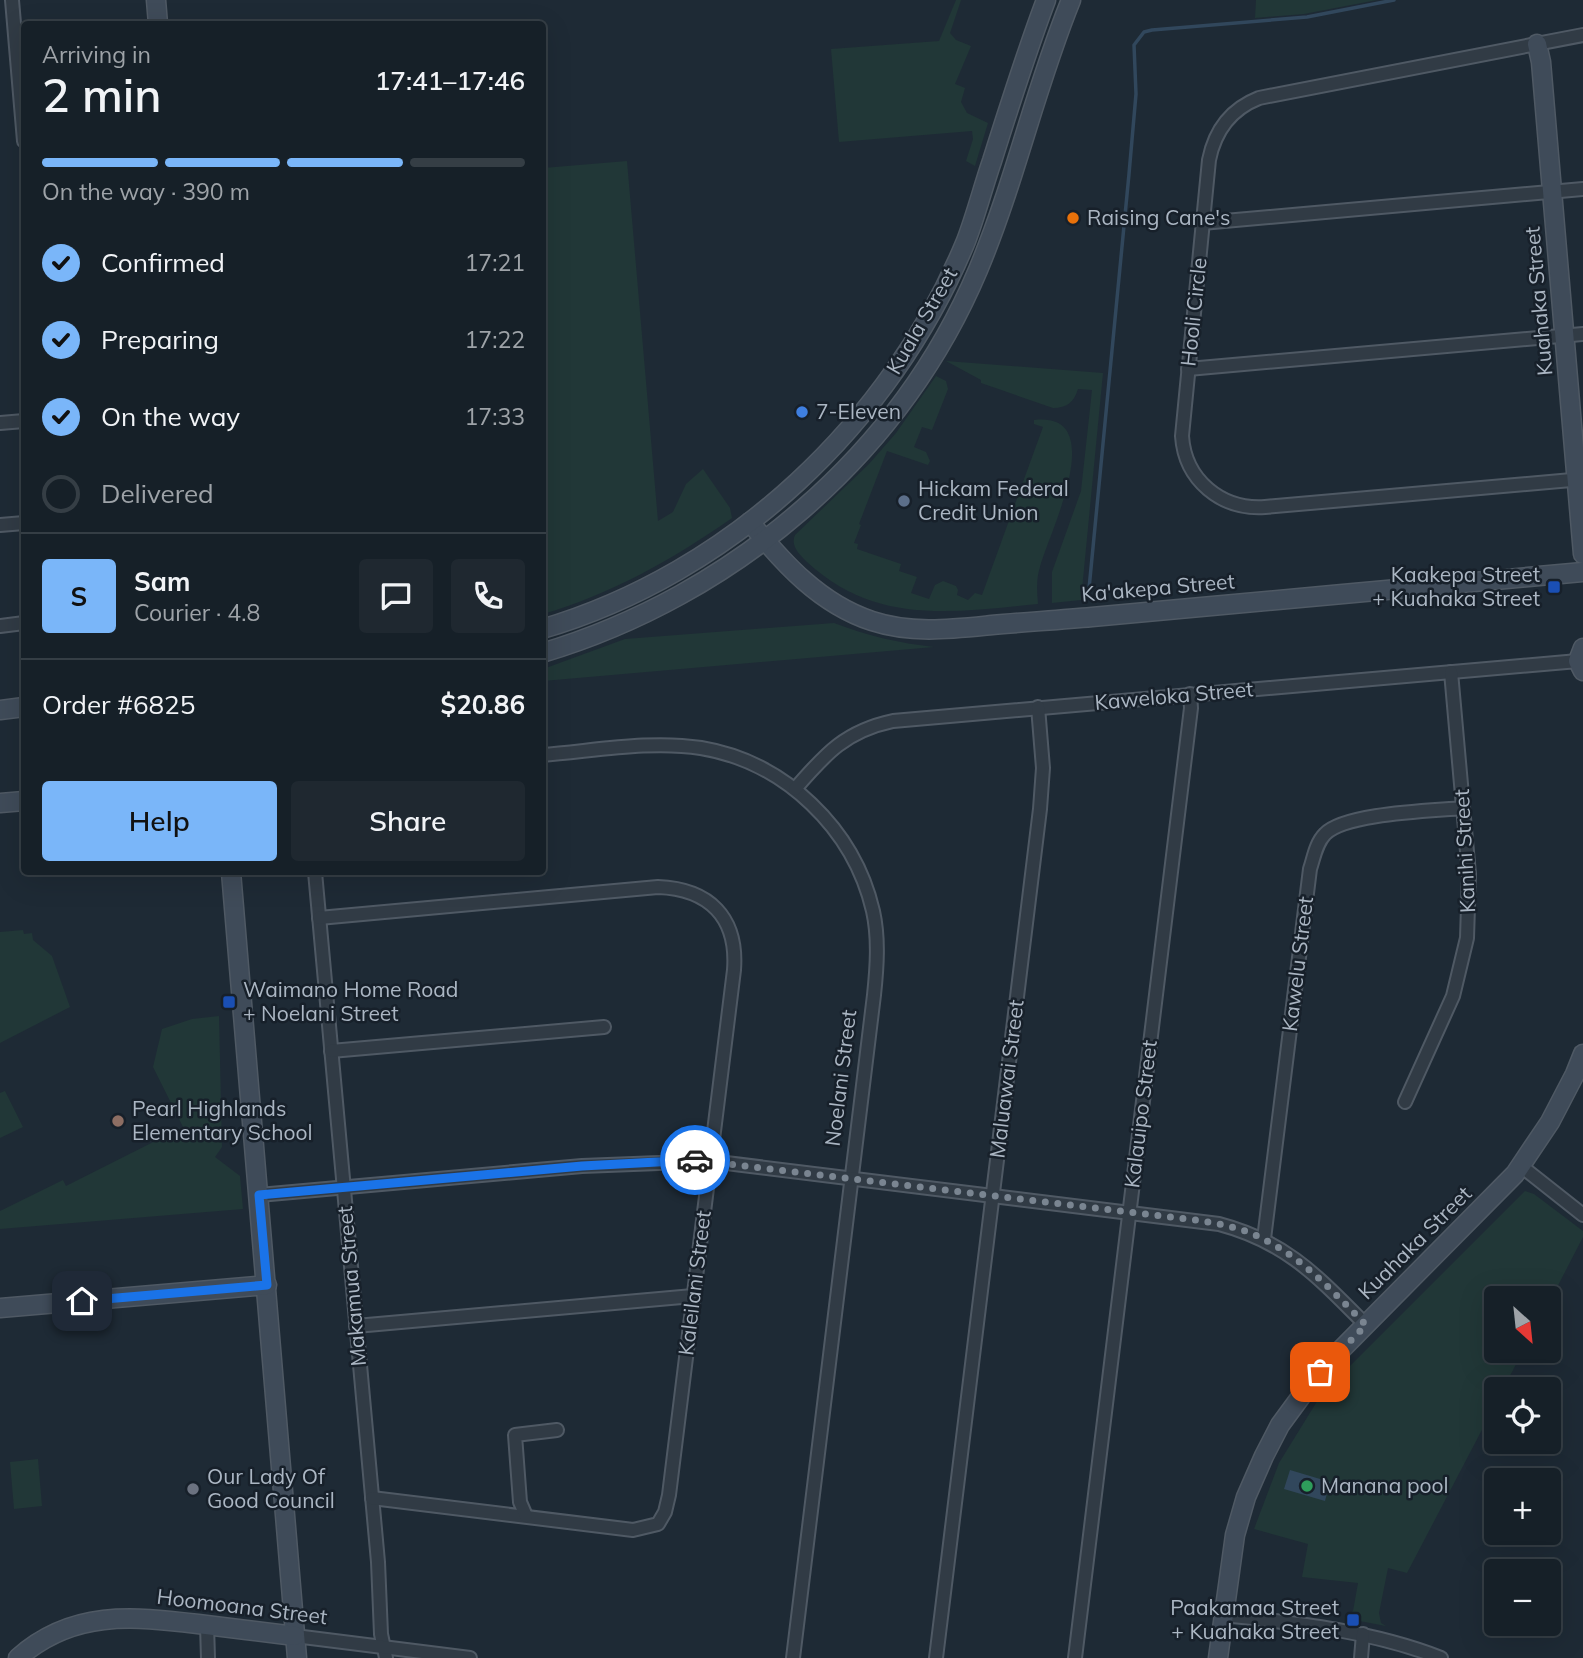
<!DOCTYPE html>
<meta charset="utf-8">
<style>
body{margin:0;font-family:Mulish,sans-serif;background:#1f2830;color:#f1f3f6;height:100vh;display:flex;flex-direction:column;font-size:26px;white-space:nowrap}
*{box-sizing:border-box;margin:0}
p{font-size:23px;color:#9ea3a8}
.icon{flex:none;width:38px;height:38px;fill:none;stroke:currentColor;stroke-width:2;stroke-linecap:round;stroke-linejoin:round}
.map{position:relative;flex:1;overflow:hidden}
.drawer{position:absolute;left:21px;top:21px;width:525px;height:854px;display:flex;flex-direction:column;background:#162028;border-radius:7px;box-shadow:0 7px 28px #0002,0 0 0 2px #353e45}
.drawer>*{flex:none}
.needle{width:46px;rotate:153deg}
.fabs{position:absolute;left:1484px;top:1286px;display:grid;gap:14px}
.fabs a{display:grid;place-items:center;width:77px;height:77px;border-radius:7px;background:#162028;box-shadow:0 7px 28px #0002,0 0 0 2px #353e45;font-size:35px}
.pin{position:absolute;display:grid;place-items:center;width:60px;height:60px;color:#fff;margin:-30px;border-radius:14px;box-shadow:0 4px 10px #0006}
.courier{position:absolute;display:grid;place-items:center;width:70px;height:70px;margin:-35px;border:5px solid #1a73e8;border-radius:50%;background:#fff;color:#222;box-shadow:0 2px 9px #0007}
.summary em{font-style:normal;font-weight:600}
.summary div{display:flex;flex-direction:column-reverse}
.summary{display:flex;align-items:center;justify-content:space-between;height:119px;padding:0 21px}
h1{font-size:46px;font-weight:600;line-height:52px}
.bar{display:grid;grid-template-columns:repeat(4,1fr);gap:10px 7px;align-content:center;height:84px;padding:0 21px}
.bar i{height:9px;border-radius:5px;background:#353e45}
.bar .active{background:#7ab6f9}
.bar p{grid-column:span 4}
.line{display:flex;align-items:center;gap:18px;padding:0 21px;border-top:2px solid #353e45}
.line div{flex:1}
.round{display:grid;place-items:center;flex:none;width:74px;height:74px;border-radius:7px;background:#1f2830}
ol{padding:0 21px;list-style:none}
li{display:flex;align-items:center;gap:21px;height:77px}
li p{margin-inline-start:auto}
li .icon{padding:7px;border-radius:50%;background:#7ab6f9;color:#111;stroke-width:4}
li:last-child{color:#9ea3a8}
li i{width:38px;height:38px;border:4px solid #353e45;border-radius:50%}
.button{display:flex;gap:14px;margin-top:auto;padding:14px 21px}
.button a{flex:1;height:80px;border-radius:7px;background:#7ab6f9;color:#111;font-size:28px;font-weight:600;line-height:80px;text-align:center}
.button a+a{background:#1f2830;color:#f1f3f6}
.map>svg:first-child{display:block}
.green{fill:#213737}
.water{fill:#31475c}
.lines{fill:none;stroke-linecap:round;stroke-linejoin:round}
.stream{stroke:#31475c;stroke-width:3.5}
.street-casing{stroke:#4f5964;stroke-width:16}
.secondary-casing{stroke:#4f5964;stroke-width:21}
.street{stroke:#313b45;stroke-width:12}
.secondary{stroke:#3f4b59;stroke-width:18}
.done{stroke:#7a8591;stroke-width:7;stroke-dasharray:0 12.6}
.route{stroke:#1a73e8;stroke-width:9}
.food-dot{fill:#e8710a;stroke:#17202a;stroke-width:2.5}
.shop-dot{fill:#3f7fe0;stroke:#17202a;stroke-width:2.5}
.service-dot{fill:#5c6f8a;stroke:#17202a;stroke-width:2.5}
.transit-dot{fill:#1a4fb4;stroke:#17202a;stroke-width:2.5}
.education-dot{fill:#8d6e63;stroke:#17202a;stroke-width:2.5}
.leisure-dot{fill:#2e9e5b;stroke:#17202a;stroke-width:2.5}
.worship-dot{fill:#6b7280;stroke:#17202a;stroke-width:2.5}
.labels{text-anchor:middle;stroke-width:5;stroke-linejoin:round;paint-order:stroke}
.poi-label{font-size:21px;fill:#abb6c3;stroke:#17202a;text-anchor:start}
.street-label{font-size:21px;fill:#abb6c3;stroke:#17202a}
</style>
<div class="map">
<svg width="1583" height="1658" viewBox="0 0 1583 1658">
<rect width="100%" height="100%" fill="#1e2a35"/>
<!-- green -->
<g class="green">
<polygon points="956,0 961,0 950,33 956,40 971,46 955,84 965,88 961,102 967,113 988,123 975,166 966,161 973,139 972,131 839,142 831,49 939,41"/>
<polygon points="1256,0 1377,0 1304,14 1255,18"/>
<path d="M627 161 658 521 673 512 686 484 703 469 730 508 732 518C675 558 610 595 543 614V168Z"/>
<path d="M946 361 1103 373 1081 600 1052 603V572L1081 491 1092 390 1078 389C1074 402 1067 408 1053 408L981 383V380Z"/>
<path d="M936 376 946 381 948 389 932 430 922 427 914 447 926 452 930 461 928 465 887 451 859 524 861 525 854 543 858 544 857 549 901 564 899 571 917 577 911 593 929 599 935 585 943 581 956 586 958 590 957 595 968 600 975 593 982 595 1043 427 1034 424V420C1111 411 1049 533 1040 567 1036 579 1037 592 1038 604 954 612 876 626 807 562 800 555 790 546 795 535L869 464 896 433Z"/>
<path d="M834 623C868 636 899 643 934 647L543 681V669L625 639Z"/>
<polygon points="23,930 24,934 32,933 33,940 52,956 70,1007 0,1043 0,932"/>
<polygon points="219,1016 222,1147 215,1157 240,1176 243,1209 0,1229 0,1211 63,1180 66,1186 183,1127 153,1067 162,1029 192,1019"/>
<polygon points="5,1091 23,1127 0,1138 0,1093"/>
<polygon points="1525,1191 1534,1194 1583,1231 1583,1237 1549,1303 1549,1298 1496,1298 1496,1351 1523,1351 1503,1389 1496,1390 1496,1403 1407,1573 1388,1568 1379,1613 1381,1623 1386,1626 1344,1618 1353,1611 1358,1583 1302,1577 1308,1544 1254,1529 1279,1463 1316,1403 1332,1384"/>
<polygon points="38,1459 42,1506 14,1509 10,1462"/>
</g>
<!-- water -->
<polygon class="water" points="1290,1470 1330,1482 1325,1501 1284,1489"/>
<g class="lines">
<!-- stream -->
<polyline class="stream" points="1089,589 1129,174 1136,94 1134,45 1144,32 1152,30 1307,17 1394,0"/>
<!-- street casing -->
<g class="street-casing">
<g id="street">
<polyline points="12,0 24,141"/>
<polyline points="1202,223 1583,189"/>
<polyline points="1188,369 1583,334"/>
<polyline points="0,423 24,421"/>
<path d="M1583 479 1265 507C1221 510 1185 480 1182 436L1209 160C1215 130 1231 109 1259 98L1583 35"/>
<polyline points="0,525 24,523"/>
<polyline points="0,626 24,623"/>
<path d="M542 755C594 751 650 740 701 748 785 762 854 829 873 911 879 938 877 967 874 995L793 1658"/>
<path d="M795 789C826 753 846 731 893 721L1578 661"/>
<polyline points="315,872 378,1562 381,1634 386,1658"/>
<path d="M319 918 658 887C709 889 738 917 734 970L669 1495 665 1512 658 1524 633 1530 372 1498"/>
<polyline points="331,1051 604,1027"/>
<polyline points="1405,1102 1453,996 1467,938 1469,874 1451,672"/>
<polyline points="1521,1166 1583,1215"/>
<path d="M259 1195 582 1166 710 1161 1219 1224C1287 1242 1318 1277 1366 1325"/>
<path d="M1264 1239 1310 869C1314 857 1316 843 1325 834 1345 813 1432 811 1463 808"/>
<polyline points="356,1326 693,1296"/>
<polyline points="526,1516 520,1502 515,1435 557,1430"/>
<path d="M1223 1615C1297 1623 1372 1631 1441 1658"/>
<polyline points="207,1625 208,1658"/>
<polyline points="295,1636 470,1658"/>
<polyline points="936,1658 1040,809 1043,768 1038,707"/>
<polyline points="1075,1658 1191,708 1190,694"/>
<polyline points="1361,1658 1363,1634"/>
</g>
</g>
<!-- secondary casing -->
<g class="secondary-casing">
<g id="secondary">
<polyline points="156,0 158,24"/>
<polyline points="1537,44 1541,62 1583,554"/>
<path d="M750 522C783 563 820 604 872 621 911 634 952 629 992 625 1026 622 1059 620 1092 617 1256 603 1419 586 1583 572"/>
<path d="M542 629C732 573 891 423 966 241 976 215 983 187 992 161 1009 107 1026 53 1046 0"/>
<polyline points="1583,648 1578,661 1583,671"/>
<path d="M542 653C733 596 900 455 978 270 1015 182 1035 88 1071 0"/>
<polyline points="0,710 24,707"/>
<polyline points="0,803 24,801"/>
<polyline points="231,872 297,1658"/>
<polyline points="0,1308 267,1285"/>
<path d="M18 1658C72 1610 132 1616 198 1624 230 1628 263 1632 295 1636"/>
<polyline points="1218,1658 1235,1535 1246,1497 1264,1456 1280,1425 1319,1372 1515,1174 1550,1122 1575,1074 1583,1054"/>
</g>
</g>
<!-- street -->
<use href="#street" class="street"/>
<!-- secondary -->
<use href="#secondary" class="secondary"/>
</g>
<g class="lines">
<!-- done -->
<path class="done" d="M695 1160 1196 1220C1220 1224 1244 1228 1265 1240 1305 1260 1335 1294 1366 1325L1320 1372"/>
<!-- route -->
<polyline class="route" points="82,1301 267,1285 259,1195 582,1166 695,1160"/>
</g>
<!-- markers -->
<circle class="food-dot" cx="1073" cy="218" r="7"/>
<circle class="shop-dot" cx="802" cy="412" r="7"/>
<circle class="service-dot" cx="904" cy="501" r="7"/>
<g class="transit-dot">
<rect x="1547" y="580" width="14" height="14" rx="3.5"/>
<rect x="222" y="995" width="14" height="14" rx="3.5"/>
<rect x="1346" y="1613" width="14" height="14" rx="3.5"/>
</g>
<circle class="education-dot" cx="118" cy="1121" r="7"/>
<circle class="leisure-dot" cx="1307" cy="1486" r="7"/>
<circle class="worship-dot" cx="193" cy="1489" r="7"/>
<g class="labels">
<!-- poi labels -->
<g class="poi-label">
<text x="1087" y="225">Raising Cane's</text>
<text x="816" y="419">7-Eleven</text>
<text x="918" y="496">Hickam Federal<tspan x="918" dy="24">Credit Union</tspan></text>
<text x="1540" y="582" text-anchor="end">Kaakepa Street<tspan x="1540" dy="24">+ Kuahaka Street</tspan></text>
<text x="243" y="997">Waimano Home Road<tspan x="243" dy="24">+ Noelani Street</tspan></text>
<text x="132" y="1116">Pearl Highlands<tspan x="132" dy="24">Elementary School</tspan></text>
<text x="207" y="1484">Our Lady Of<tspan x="207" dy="24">Good Council</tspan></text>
<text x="1321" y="1493">Manana pool</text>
<text x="1339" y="1615" text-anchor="end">Paakamaa Street<tspan x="1339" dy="24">+ Kuahaka Street</tspan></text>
</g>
<!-- street labels -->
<g class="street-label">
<text transform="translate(1539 301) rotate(-95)" y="7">Kuahaka Street</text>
<text transform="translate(1194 312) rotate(-84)" y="7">Hooli Circle</text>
<text transform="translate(922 321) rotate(-60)" y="7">Kuala Street</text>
<text transform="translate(1158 588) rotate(-5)" y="7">Ka'akepa Street</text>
<text transform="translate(1174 696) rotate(-5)" y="7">Kaweloka Street</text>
<text transform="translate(1465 851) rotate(-93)" y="7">Kanihi Street</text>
<text transform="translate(1298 964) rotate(-83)" y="7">Kawelu Street</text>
<text transform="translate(841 1078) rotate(-83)" y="7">Noelani Street</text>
<text transform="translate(1007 1079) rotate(-83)" y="7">Maluawai Street</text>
<text transform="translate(1141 1114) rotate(-83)" y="7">Kalauipo Street</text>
<text transform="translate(1415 1243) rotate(-45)" y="7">Kuahaka Street</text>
<text transform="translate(695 1283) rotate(-83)" y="7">Kaleilani Street</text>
<text transform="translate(352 1286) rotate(-95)" y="7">Makamua Street</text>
<text transform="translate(242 1607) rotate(7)" y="7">Hoomoana Street</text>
</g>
</g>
</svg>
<div class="fabs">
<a><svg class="needle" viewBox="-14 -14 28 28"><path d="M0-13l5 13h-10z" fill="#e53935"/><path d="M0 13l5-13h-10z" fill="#9ea3a8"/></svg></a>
<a><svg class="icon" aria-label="locate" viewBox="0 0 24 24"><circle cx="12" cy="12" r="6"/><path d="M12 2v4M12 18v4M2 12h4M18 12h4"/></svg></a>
<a>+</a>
<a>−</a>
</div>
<div class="pin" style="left:1320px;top:1372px;background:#ea580c"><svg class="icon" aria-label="bag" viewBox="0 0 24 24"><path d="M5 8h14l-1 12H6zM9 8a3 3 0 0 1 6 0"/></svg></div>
<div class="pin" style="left:82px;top:1301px;background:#1f2937"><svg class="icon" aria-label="home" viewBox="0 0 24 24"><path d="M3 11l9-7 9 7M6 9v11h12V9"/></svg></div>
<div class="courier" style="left:695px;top:1160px"><svg class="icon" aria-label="car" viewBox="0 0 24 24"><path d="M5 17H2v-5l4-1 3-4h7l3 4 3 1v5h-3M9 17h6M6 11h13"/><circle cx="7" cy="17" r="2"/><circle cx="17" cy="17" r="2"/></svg></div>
<section class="drawer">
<div class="summary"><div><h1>2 min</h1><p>Arriving in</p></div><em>17:41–17:46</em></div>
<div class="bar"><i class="active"></i><i class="active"></i><i class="active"></i><i></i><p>On the way · 390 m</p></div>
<ol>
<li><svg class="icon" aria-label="check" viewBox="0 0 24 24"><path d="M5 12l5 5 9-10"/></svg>Confirmed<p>17:21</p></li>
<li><svg class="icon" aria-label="check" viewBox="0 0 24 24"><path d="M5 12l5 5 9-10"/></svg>Preparing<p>17:22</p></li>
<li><svg class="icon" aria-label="check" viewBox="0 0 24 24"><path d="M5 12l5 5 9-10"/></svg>On the way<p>17:33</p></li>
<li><i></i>Delivered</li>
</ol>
<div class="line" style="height:126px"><b class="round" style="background:#7ab6f9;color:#111">S</b><div><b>Sam</b><p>Courier · 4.8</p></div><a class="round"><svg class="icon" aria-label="chat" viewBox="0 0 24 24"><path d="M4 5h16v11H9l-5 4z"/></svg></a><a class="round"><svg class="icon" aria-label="phone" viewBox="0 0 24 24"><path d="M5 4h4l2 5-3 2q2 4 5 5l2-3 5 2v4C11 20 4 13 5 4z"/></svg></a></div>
<div class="line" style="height:91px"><div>Order #6825</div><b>$20.86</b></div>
<div class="button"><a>Help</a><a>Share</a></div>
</section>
</div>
